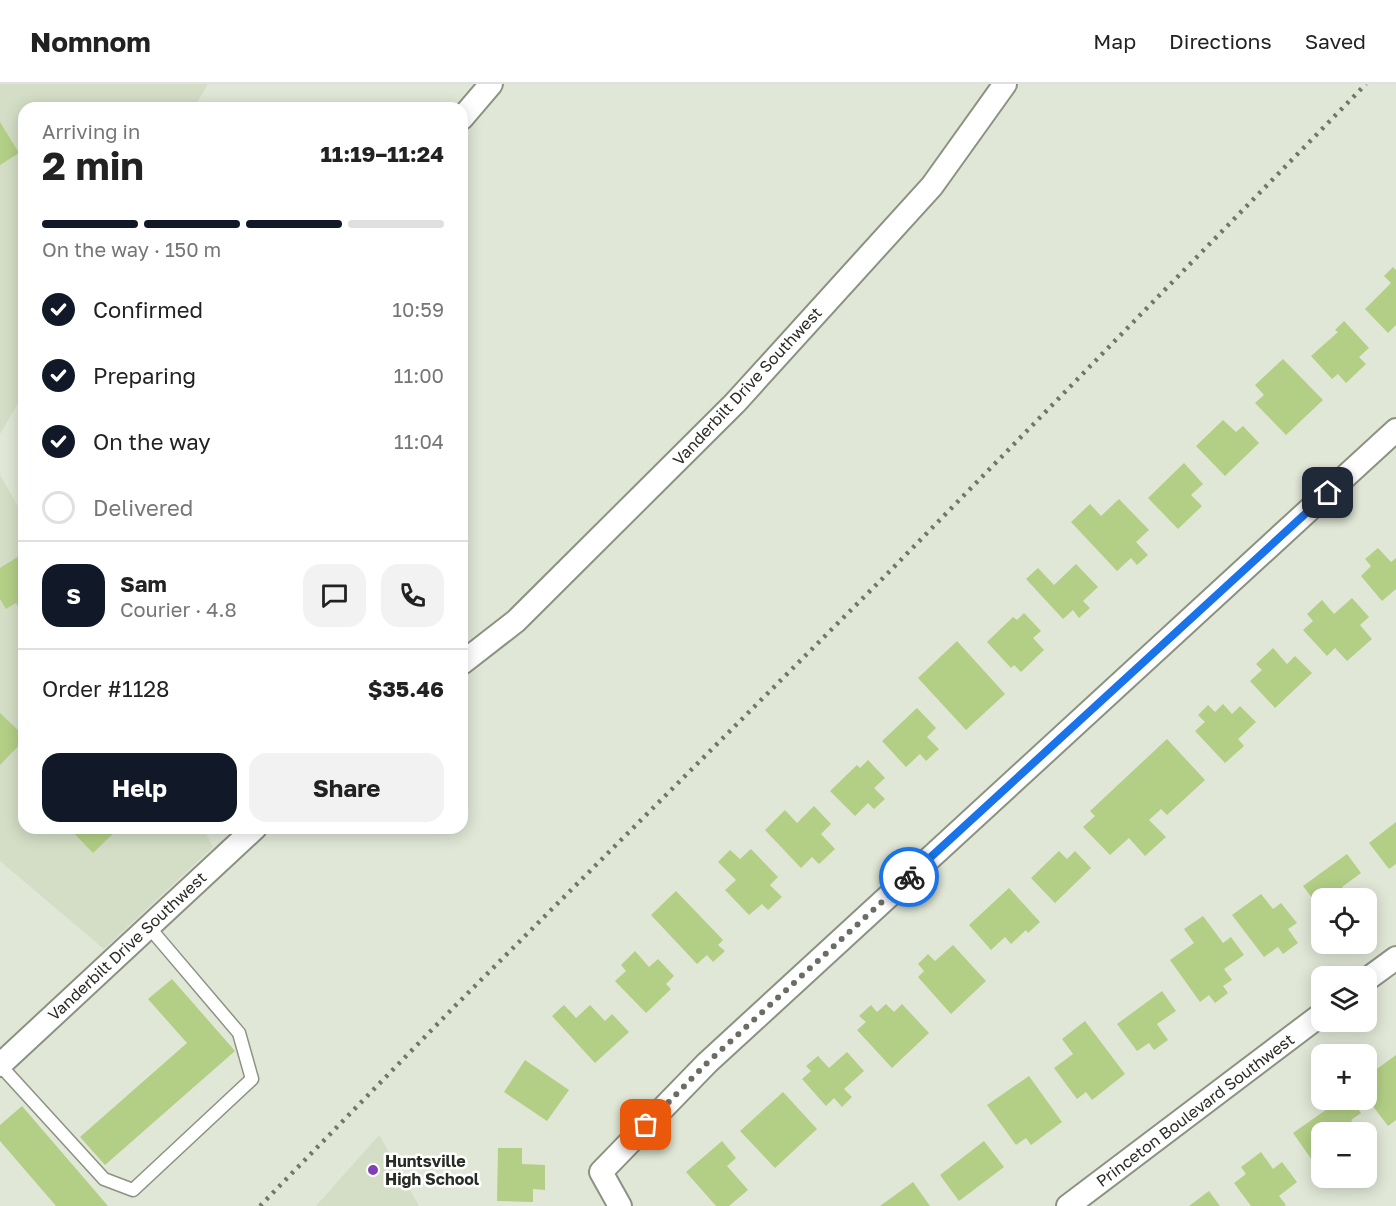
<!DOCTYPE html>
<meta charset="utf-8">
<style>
body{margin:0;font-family:"Golos Text",sans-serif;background:#f2f2f2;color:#222;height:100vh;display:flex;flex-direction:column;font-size:22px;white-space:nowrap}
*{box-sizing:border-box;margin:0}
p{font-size:20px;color:#767676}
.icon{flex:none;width:33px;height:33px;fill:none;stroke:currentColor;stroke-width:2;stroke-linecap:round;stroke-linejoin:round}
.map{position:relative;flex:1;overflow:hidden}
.drawer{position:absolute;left:18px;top:18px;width:450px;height:732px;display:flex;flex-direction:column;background:#fff;border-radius:18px;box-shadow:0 3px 15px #0003}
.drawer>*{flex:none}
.controls{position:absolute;left:1311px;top:804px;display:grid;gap:12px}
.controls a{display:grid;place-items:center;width:66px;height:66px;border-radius:12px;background:#fff;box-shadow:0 3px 15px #0003;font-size:30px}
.pin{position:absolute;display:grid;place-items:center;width:51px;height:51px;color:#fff;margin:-26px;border-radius:12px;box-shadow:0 3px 9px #0006}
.courier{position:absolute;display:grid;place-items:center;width:60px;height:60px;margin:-30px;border:4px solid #1a73e8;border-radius:50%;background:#fff;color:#222;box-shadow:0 2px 8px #0007}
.head em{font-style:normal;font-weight:700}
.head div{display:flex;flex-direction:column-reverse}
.head{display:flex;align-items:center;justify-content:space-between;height:102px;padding:0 24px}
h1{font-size:39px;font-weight:700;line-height:45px}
.bar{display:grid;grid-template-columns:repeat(4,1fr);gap:9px 6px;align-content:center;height:72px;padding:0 24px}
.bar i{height:8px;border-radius:4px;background:#e0e0e0}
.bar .active{background:#111827}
.bar p{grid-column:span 4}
.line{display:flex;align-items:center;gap:15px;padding:0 24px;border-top:2px solid #e0e0e0}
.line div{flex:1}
.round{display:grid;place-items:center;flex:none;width:63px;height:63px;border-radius:18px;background:#f2f2f2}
ol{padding:0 24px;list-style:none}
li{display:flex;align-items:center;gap:18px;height:66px}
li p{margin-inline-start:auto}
li .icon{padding:6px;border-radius:50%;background:#111827;color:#fff;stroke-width:4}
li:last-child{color:#767676}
li i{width:33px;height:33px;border:3px solid #e0e0e0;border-radius:50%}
.button{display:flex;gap:12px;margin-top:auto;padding:12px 24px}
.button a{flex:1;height:69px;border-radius:18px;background:#111827;color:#fff;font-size:24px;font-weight:700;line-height:69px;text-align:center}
.button a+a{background:#f2f2f2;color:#222}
header{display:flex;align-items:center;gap:36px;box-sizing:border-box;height:84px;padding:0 30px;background:#fff;border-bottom:2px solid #e0e0e0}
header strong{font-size:28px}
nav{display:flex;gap:33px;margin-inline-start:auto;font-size:21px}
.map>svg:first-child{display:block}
.built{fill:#d4dec6}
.building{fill:#b3cf86}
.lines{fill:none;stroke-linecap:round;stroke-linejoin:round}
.service-casing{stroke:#8b9282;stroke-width:15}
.minor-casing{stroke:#8b9282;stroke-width:26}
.service{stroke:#fff;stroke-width:12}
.minor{stroke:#fff;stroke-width:22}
.rail{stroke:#71756a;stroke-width:4.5;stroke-dasharray:3 6;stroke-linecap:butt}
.done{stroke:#696d63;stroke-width:6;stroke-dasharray:0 10.8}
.route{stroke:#1a73e8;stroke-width:8}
.poi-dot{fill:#7f40b6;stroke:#fff;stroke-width:2}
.labels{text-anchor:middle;stroke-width:5;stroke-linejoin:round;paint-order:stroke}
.street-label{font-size:16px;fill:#292c25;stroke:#fff}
.poi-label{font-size:16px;font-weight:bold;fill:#292c25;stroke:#fff;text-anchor:start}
</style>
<header>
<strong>Nomnom</strong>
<nav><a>Map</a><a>Directions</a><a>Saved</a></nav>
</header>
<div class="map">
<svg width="1396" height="1122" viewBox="0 0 1396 1122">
<rect width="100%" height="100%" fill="#e0e7d6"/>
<!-- built -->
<g class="built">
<polygon points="0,0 208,0 194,24 24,24 24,309 0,350"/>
<polygon points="0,391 24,433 24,744 203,744 213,763 104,865 0,777"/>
<polygon points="379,1051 419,1122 316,1122"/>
</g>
<!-- building -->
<g class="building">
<polygon points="0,38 19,69 0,81"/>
<polygon points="1393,183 1396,186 1396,241 1388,249 1365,225 1391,199 1384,192"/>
<polygon points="1344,237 1369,264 1359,273 1366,280 1346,299 1338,290 1332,295 1311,272 1338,248 1335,246"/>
<polygon points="1283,275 1323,316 1286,351 1255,319 1264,311 1255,301"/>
<polygon points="1223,336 1236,348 1243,342 1259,359 1225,392 1196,362"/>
<polygon points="1184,379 1203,400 1191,411 1202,422 1178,445 1148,414"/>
<polygon points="1119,415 1149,446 1136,458 1148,471 1137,481 1131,474 1117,487 1071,438 1090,420 1101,432"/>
<polygon points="1378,464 1391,478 1396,474 1396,505 1382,517 1361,492 1371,482 1365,475"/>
<polygon points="24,469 24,532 16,519 6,525 0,515 0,484"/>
<polygon points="1076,480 1098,503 1083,517 1090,524 1079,534 1073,526 1063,535 1026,495 1038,484 1054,501"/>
<polygon points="1352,514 1369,533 1360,541 1372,555 1347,577 1335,564 1327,572 1303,546 1313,537 1307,530 1322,516 1334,530"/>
<polygon points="1024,529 1041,547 1033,554 1044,566 1021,588 1014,581 1011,584 987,558 1013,533 1017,536"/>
<polygon points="957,557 1005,610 966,646 918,594"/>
<polygon points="1273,564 1287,580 1295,572 1312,589 1275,624 1250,597 1262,586 1256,580"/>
<polygon points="1223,620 1232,630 1240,622 1256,638 1238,655 1244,662 1225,679 1195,647 1205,638 1198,631 1208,621 1215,628"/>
<polygon points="917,624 936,644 927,653 939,665 926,677 920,670 906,683 882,657"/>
<polygon points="0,629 24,652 24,656 0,681"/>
<polygon points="1167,655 1205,696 1167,731 1161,725 1149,736 1166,753 1145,772 1129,754 1110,771 1083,743 1095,732 1090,727"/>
<polygon points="868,676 885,694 874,704 885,715 874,725 868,719 855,732 830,707 857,681 860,684"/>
<polygon points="814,722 831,740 821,750 835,765 819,780 812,773 801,784 765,746 785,726 797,739"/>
<polygon points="1396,738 1396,780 1389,785 1369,759"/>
<polygon points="69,744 119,744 93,769"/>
<polygon points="751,765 778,793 770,801 782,813 768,826 762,820 749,831 725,806 736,796 718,778 730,766 740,775"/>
<polygon points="1059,767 1067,775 1075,767 1091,784 1055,819 1031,794"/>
<polygon points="1347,770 1361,789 1342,803 1350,814 1322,814 1322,827 1303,802"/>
<polygon points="1009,804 1040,838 1028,849 1026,846 1011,860 1005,853 991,866 969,841"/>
<polygon points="676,807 723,856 718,861 725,867 713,878 707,871 697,880 651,831"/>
<polygon points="1261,810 1273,825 1281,819 1297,839 1288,845 1298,859 1283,870 1278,863 1264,873 1232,831"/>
<polygon points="1203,832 1223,859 1231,853 1244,871 1224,885 1232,896 1223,902 1228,909 1215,919 1209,911 1200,918 1170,876 1194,859 1184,845"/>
<polygon points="953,861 986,897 951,930 918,893 924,887 918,880 928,870 935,877"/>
<polygon points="635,867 649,883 658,875 674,892 666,900 671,905 646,929 615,897 626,887 621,881"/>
<polygon points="172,895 235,967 105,1081 80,1053 187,959 148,915"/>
<polygon points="1162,907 1176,927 1157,940 1168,956 1154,966 1149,959 1137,967 1117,940"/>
<polygon points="886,920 894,928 902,920 929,949 892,984 857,946 866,938 859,932 871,921 877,928"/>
<polygon points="564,921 576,934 590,921 605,937 612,930 629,948 595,979 552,932"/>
<polygon points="1085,937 1125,990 1092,1016 1086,1008 1077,1015 1054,984 1073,970 1062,955"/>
<polygon points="847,968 864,987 844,1005 852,1013 842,1023 834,1014 826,1022 802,995 811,987 806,982 818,972 829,984"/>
<polygon points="1396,971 1396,1036 1388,1042 1366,1013 1366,993"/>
<polygon points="525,976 569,1006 547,1037 504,1008"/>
<polygon points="1029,992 1062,1038 1031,1061 1026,1054 1016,1061 987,1021"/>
<polygon points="783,1008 817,1045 775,1084 740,1047"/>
<polygon points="1340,1016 1351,1016 1361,1029 1351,1036 1357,1044 1351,1048 1322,1048 1322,1069 1312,1076 1293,1049"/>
<polygon points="22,1022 108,1122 56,1122 0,1057 0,1041"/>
<polygon points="722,1057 736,1074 727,1082 748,1106 729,1122 716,1122 686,1088"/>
<polygon points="984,1057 1004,1083 959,1117 940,1091"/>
<polygon points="498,1064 522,1064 522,1080 545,1081 545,1106 533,1105 533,1118 497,1117"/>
<polygon points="1261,1068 1273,1085 1282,1078 1297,1098 1279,1112 1286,1121 1284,1122 1251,1122 1234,1099 1246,1090 1241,1083"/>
<polygon points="913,1098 930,1122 880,1122"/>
<polygon points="1209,1107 1220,1122 1189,1122"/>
</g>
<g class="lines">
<!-- service casing -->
<g class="service-casing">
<polyline id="service" points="0,981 104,1095 133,1106 252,995 239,949 148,842"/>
</g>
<!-- minor casing -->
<g class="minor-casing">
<g id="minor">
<polyline points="462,34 491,0"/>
<polyline points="462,579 516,537 735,319 932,102 1005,0"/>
<polyline points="1366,896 1396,874"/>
<polyline points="0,981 255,744"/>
<polyline points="620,1122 601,1088 707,979 1396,346"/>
<polyline points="1068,1122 1322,930"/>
</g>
</g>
<!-- service -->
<use href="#service" class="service"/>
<!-- minor -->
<use href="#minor" class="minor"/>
<!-- rail -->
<polyline class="rail" points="260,1122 454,923 888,489 1366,0"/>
</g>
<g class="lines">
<!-- done -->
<polyline class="done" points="646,1041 707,979 909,793"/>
<!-- route -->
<polyline class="route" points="909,793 1328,409"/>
</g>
<!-- markers -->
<circle class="poi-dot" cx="373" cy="1086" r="6"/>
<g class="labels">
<!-- street labels -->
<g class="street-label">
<text transform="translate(747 302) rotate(-47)" y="6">Vanderbilt Drive Southwest</text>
<text transform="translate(127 862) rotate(-43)" y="6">Vanderbilt Drive Southwest</text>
<text transform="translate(1195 1026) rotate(-37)" y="6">Princeton Boulevard Southwest</text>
</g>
<!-- poi labels -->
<g class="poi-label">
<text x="385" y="1083">Huntsville<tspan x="385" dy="18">High School</tspan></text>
</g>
</g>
</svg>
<div class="controls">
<a><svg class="icon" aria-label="locate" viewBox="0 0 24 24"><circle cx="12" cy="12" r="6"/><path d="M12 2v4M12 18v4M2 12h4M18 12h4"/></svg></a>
<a><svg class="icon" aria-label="layers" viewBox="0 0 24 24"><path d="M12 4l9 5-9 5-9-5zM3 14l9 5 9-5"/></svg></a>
<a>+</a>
<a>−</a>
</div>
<div class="pin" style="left:646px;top:1041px;background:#ea580c"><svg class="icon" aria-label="bag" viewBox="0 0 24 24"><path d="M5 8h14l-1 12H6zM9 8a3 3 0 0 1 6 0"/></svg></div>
<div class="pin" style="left:1328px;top:409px;background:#1f2937"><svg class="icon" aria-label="home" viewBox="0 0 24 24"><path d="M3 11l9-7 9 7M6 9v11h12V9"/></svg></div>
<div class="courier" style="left:909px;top:793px"><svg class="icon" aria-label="bike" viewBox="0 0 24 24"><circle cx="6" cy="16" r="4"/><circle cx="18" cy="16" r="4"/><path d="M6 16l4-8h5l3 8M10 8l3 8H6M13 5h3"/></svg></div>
<section class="drawer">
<div class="head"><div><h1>2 min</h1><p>Arriving in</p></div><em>11:19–11:24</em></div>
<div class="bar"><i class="active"></i><i class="active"></i><i class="active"></i><i></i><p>On the way · 150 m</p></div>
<ol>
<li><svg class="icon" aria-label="check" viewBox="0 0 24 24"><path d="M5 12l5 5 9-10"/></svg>Confirmed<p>10:59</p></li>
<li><svg class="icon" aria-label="check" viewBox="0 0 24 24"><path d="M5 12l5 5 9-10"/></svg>Preparing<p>11:00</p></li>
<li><svg class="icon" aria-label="check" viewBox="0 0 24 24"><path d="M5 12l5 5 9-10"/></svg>On the way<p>11:04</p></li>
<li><i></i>Delivered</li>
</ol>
<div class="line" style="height:108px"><b class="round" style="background:#111827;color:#fff">S</b><div><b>Sam</b><p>Courier · 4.8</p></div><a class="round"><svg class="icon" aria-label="chat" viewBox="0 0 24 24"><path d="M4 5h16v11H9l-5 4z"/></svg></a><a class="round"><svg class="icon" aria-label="phone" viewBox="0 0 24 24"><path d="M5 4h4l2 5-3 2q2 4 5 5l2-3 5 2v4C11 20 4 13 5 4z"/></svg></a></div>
<div class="line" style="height:78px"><div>Order #1128</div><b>$35.46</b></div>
<div class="button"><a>Help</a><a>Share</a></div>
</section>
</div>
